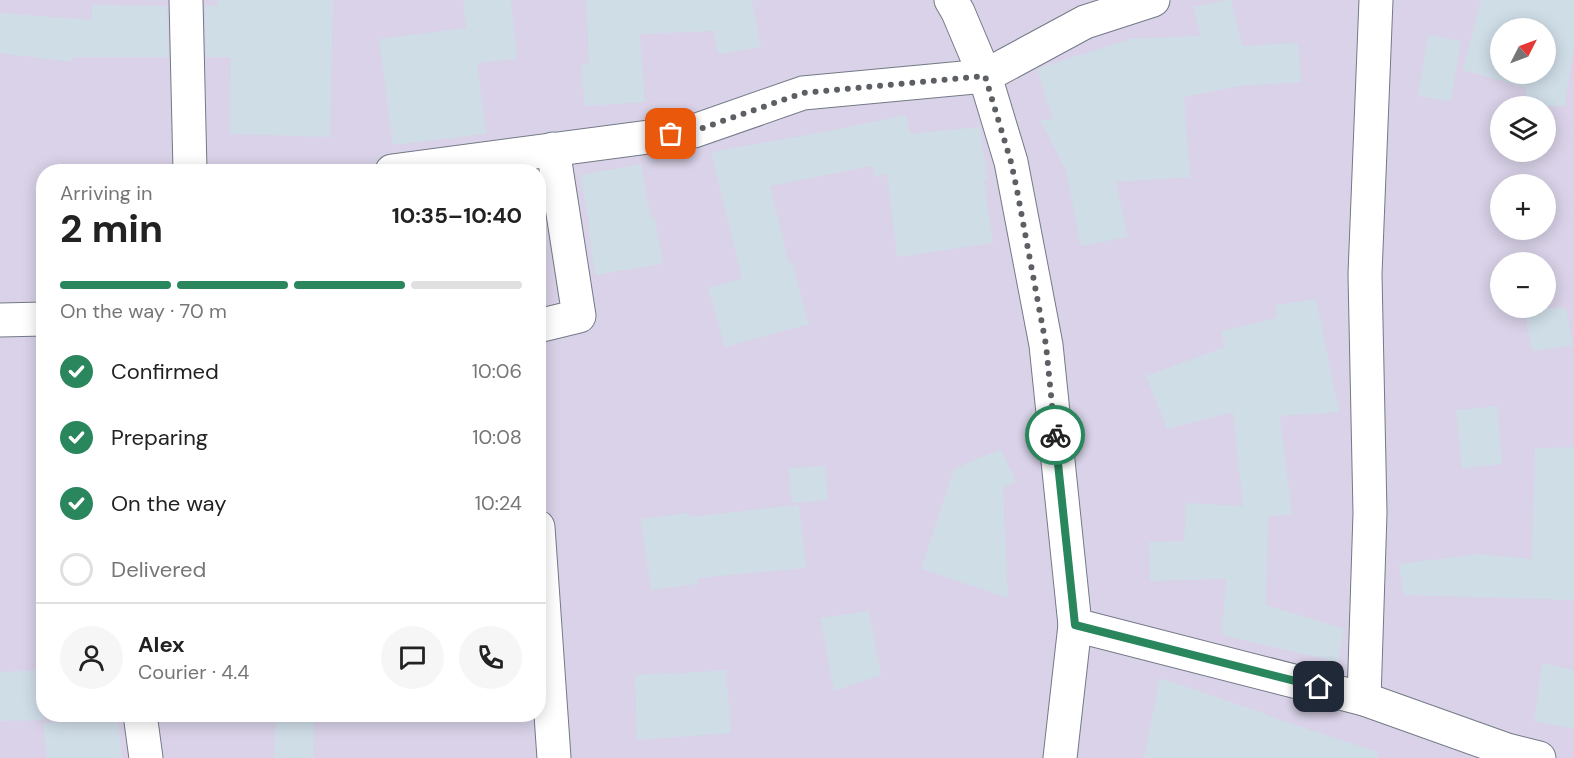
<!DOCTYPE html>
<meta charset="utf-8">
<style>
body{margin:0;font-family:"DM Sans",sans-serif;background:#f6f6f6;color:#222;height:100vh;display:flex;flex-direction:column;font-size:22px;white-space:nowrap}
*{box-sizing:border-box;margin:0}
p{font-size:20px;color:#767676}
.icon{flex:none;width:33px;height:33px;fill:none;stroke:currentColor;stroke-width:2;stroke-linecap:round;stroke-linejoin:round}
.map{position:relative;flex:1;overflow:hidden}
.details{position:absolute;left:36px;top:164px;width:510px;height:558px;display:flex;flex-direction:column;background:#fff;border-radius:24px;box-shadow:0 3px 15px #0003}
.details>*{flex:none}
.needle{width:39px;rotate:48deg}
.buttons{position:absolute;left:1490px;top:18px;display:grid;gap:12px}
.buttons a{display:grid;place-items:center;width:66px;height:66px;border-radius:50%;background:#fff;box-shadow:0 3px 15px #0003;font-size:30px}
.pin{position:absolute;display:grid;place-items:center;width:51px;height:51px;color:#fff;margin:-26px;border-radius:12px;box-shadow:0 3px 9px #0006}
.courier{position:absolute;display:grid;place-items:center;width:60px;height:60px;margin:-30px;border:4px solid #29865d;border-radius:50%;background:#fff;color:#222;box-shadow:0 2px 8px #0007}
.overview em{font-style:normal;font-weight:700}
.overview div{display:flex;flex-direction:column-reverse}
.overview{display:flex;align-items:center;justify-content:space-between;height:102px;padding:0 24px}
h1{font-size:39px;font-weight:700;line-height:45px}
.bar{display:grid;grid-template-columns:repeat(4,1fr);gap:9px 6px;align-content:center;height:72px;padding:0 24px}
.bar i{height:8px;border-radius:4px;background:#e0e0e0}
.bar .current{background:#29865d}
.bar p{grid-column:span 4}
.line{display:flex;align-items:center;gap:15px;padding:0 24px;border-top:2px solid #e0e0e0}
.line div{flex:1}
.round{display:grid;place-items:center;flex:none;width:63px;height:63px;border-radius:32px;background:#f6f6f6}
ol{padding:0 24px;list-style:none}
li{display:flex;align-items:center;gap:18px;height:66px}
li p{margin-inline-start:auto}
li .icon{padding:6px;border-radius:50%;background:#29865d;color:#fff;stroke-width:4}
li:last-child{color:#767676}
li i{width:33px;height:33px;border:3px solid #e0e0e0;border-radius:50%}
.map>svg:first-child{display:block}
.green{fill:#d9d2e8;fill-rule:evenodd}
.building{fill:#cfdde7;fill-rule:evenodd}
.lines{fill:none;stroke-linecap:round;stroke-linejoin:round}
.minor-casing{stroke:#727a86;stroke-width:35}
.minor{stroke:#fff;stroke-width:33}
.done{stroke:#5c5f63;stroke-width:6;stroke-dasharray:0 10.8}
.route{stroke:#29865d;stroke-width:8}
</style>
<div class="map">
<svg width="1574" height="758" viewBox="0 0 1574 758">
<rect width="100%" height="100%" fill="#f5f9fe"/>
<!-- green -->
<path class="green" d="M0 0H1574V758H0ZM1500 28H1545V74H1500ZM1500 106H1545V152H1500ZM44 171H538V714H44ZM1500 184H1545V230H1500ZM1500 262H1545V308H1500Z"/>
<!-- building -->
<g class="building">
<polygon points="217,0 333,0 330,137 230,134 231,57 206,57 205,6 218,6"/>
<polygon points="463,0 511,0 517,59 477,63 486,134 393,145 379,39 466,28"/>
<polygon points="586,0 752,0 761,47 718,54 714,31 640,34 645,102 585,106 581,65 589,64"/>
<polygon points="1226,0 1231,0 1242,46 1298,43 1301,82 1239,86 1184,97 1190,177 1116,182 1128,237 1081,246 1066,170 1040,120 1053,119 1037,69 1130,39 1200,36 1194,7"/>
<path d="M1481 0H1574V45L1565 106H1525L1527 88 1463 70ZM1500 28H1545V74H1500Z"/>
<polygon points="92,5 167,6 169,57 72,57 72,62 0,53 0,13 92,20"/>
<polygon points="1428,35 1461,41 1451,101 1418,96"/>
<polygon points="906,115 910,134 980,127 987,179 984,180 993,243 897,257 887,174 874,177 872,166 770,186 789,263 792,263 809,324 725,347 708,288 742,278 711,152 834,130"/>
<polygon points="641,164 651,218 655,218 663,264 595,275 588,228 590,228 580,175"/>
<polygon points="1316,299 1339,412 1280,416 1292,514 1268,517 1266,605 1344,629 1338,662 1222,635 1226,579 1150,581 1149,542 1184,541 1186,503 1243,506 1233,412 1167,429 1146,376 1225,347 1221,331 1277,318 1276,305"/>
<polygon points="1524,308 1566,308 1573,345 1532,351"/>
<polygon points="1497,406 1502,464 1462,468 1456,410"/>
<polygon points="1574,447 1574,600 1403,595 1399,564 1479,554 1532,559 1535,448"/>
<polygon points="1001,449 1016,482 1003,488 1008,598 921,569 954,469"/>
<polygon points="825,466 828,500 792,503 789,468"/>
<polygon points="799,505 806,568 697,578 698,584 651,590 641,519 688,513 689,517"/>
<polygon points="869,611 881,675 834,691 820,618"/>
<polygon points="1542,663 1574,670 1574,729 1534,721"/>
<polygon points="44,670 44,720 0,721 0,672"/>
<polygon points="726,670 731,733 637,740 635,675 671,673 671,674"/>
<polygon points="1160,678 1266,714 1266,715 1378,752 1377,758 1144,758"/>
<polygon points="276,714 314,714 313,758 274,758"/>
<polygon points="118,717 122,758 47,758 43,723"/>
</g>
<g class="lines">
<!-- minor casing -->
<g class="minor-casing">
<g id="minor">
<polyline points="186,0 190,171"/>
<polyline points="951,0 958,12 985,76 1011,162 1046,345 1075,625 1060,758"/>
<polyline points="392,171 694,131 803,93 985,76 1085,22 1153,0"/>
<polyline points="0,320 44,319"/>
<polyline points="538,326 579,316 553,149"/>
<polyline points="538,527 554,758"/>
<polyline points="1075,625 1364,699 1507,750 1539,758"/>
<polyline points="1364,699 1370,513 1365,274 1376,0"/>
<polyline points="140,714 146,758"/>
</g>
</g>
<!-- minor -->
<use href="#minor" class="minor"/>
</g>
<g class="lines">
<!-- done -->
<polyline class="done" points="671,134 694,131 803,93 985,76 1011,162 1016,185 1046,345 1055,435"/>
<!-- route -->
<polyline class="route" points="1055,435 1075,625 1319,687"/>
</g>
</svg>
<div class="buttons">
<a><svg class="needle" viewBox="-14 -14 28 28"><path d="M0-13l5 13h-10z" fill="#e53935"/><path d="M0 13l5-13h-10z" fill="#767676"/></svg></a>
<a><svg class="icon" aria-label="layers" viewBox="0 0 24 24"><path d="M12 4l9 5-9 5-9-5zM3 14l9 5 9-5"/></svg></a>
<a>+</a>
<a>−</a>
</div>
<div class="pin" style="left:671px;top:134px;background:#ea580c"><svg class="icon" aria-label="bag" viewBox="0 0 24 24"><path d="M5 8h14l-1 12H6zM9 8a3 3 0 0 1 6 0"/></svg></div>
<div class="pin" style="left:1319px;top:687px;background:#1f2937"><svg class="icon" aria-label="home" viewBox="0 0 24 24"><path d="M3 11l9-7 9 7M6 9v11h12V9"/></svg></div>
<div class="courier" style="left:1055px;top:435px"><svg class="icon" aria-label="bike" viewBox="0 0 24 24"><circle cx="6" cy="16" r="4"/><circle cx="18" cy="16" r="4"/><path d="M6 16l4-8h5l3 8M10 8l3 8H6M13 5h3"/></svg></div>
<section class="details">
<div class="overview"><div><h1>2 min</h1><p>Arriving in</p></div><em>10:35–10:40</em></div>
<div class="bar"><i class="current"></i><i class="current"></i><i class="current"></i><i></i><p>On the way · 70 m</p></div>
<ol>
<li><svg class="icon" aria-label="check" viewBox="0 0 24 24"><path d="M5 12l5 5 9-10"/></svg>Confirmed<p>10:06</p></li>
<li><svg class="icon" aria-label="check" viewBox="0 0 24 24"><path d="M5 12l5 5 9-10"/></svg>Preparing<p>10:08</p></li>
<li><svg class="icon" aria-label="check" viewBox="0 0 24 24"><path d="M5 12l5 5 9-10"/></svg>On the way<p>10:24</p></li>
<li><i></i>Delivered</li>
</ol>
<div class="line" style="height:108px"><a class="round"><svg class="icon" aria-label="person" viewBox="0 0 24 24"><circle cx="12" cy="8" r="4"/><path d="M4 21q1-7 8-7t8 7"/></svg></a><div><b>Alex</b><p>Courier · 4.4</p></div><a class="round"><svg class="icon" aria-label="chat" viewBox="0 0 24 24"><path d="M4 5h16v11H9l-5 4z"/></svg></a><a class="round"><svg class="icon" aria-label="phone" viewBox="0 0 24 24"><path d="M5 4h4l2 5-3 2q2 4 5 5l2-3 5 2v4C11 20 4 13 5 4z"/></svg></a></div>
</section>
</div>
